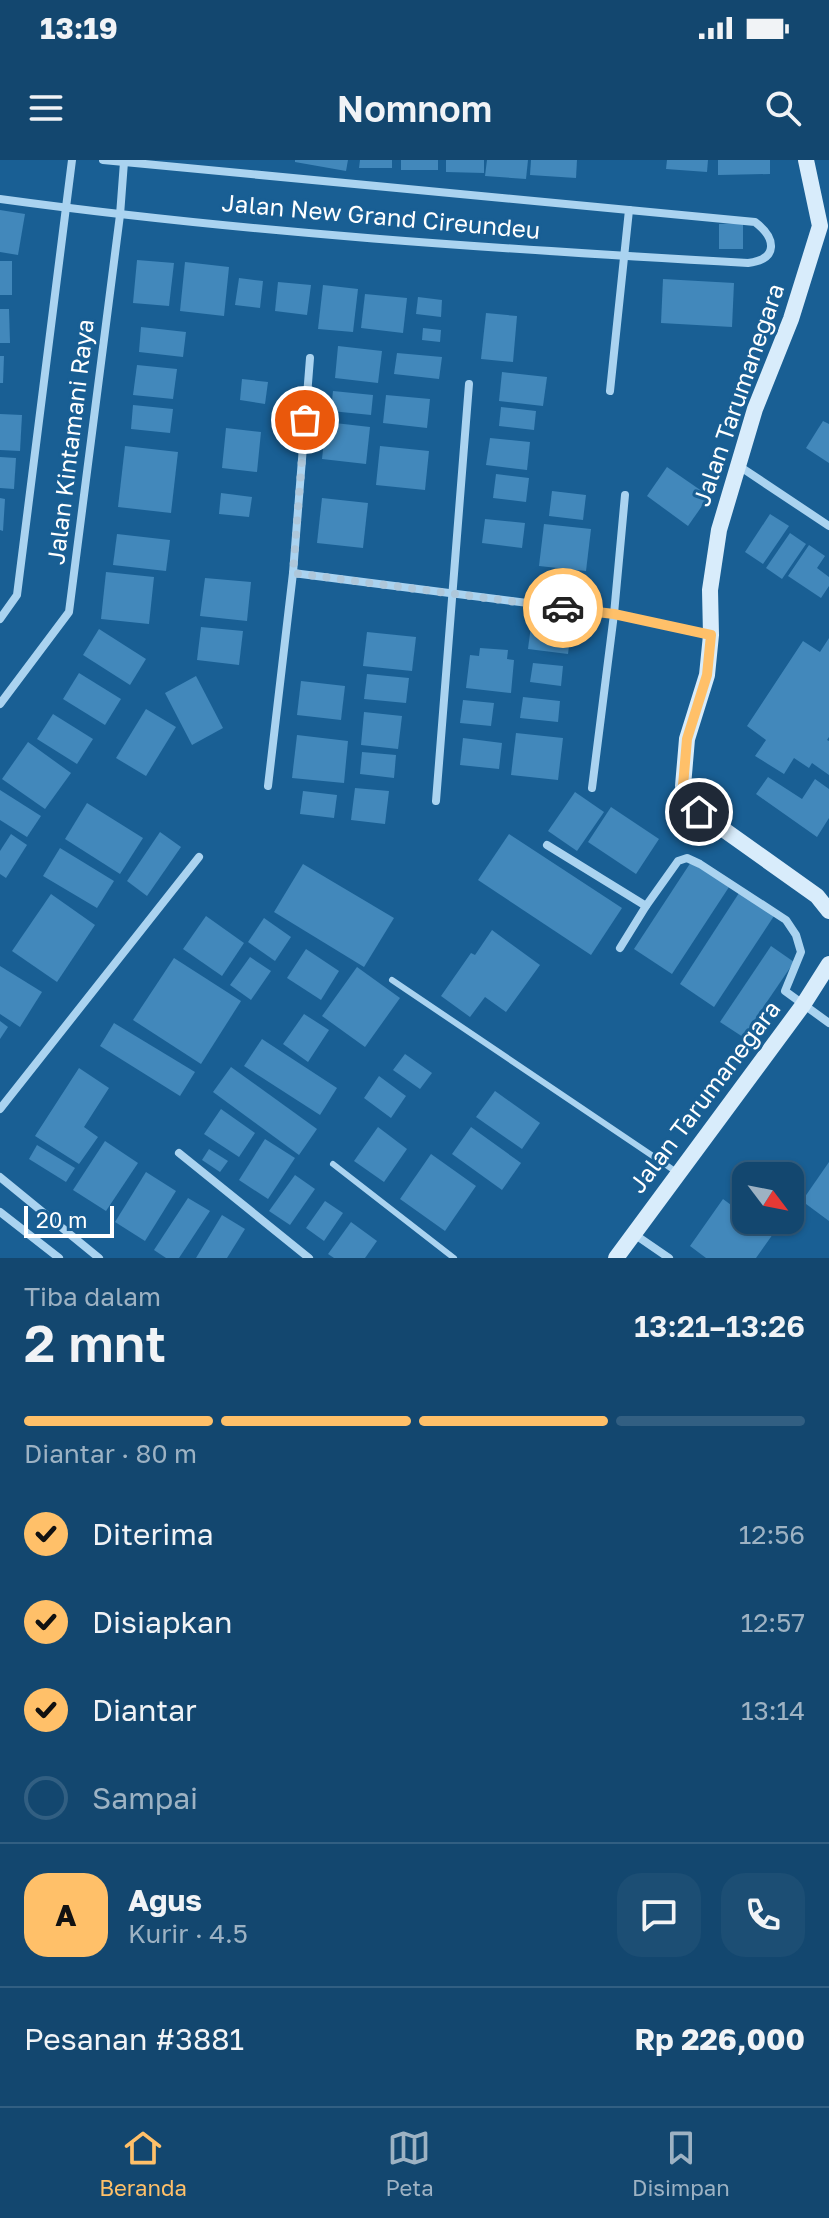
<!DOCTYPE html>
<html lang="id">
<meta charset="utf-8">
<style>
body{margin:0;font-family:"Golos Text",sans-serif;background:#1c4e74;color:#f1f3f6;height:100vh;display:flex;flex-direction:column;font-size:30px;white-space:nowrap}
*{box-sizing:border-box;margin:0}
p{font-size:26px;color:#9db2c3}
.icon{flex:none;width:44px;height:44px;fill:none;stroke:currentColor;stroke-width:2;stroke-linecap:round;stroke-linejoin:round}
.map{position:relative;height:1098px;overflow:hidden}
.details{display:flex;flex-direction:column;background:#13476f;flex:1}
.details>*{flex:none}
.needle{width:52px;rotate:122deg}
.controls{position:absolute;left:732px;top:1002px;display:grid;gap:16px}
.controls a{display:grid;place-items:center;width:72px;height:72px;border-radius:16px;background:#13476f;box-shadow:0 2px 6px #0004,0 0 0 2px #325f82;font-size:40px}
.scale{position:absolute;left:24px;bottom:20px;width:90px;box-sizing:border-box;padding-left:8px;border:4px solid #fff;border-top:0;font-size:22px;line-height:28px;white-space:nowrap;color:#fff;-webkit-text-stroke:6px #195f94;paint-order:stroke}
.pin{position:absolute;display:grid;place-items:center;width:68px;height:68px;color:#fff;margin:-34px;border:4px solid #fff;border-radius:50%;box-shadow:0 2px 8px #0007}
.courier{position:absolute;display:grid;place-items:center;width:80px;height:80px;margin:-40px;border:6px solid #ffc069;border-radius:50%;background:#fff;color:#222;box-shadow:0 2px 10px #0007}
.overview em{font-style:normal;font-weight:600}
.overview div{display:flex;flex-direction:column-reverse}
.overview{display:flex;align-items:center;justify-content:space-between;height:136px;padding:0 24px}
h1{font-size:52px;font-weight:600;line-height:60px}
.bar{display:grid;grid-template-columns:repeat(4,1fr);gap:12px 8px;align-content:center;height:96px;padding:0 24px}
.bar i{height:10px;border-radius:6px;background:#325f82}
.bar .active{background:#ffc069}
.bar p{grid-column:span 4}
.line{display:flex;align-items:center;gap:20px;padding:0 24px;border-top:2px solid #325f82}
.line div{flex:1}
.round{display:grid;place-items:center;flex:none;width:84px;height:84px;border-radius:24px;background:#1c4e74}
ol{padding:0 24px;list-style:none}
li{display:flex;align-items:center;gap:24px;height:88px}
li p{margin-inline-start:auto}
li .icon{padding:8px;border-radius:50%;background:#ffc069;color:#111;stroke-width:4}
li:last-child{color:#9db2c3}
li i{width:44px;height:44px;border:4px solid #325f82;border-radius:50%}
.status{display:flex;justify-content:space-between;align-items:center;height:56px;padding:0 40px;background:#13476f;direction:ltr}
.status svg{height:22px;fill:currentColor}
header{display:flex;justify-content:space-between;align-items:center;height:104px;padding:0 24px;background:#13476f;font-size:36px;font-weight:600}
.tab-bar{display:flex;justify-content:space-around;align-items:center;height:112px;border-top:2px solid #325f82;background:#13476f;font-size:22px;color:#9db2c3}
.tab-bar a{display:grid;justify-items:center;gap:4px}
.tab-bar .active{color:#ffc069}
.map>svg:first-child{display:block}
.building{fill:#4288bb}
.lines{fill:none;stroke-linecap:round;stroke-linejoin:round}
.lane{stroke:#aad3f0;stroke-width:6}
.street{stroke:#aad3f0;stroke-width:8}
.secondary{stroke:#d8ecfb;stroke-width:16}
.done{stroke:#aec7da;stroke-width:8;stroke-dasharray:0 14.4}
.route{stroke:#ffc069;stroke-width:10}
.labels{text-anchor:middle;stroke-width:6;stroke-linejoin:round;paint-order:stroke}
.street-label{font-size:24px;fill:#fff;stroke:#195f94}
</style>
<div class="status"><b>13:19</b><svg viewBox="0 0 49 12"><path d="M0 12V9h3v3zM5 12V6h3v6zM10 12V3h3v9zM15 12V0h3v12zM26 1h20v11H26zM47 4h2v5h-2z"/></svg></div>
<header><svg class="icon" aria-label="menu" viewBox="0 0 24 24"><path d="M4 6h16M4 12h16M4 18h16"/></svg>Nomnom<svg class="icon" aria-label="search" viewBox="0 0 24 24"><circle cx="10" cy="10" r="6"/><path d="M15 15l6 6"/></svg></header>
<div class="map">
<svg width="829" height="1098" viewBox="0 0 829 1098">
<rect width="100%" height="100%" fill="#195f94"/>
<!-- building -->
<g class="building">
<polygon points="295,0 348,0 346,11 295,2"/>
<polygon points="360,0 392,0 392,8 359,8"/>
<rect x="401" y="0" width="37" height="10"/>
<polygon points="446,0 484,0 484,13 446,12"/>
<polygon points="487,0 528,0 526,19 485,16"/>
<polygon points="531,0 577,0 576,18 530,15"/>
<polygon points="667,0 708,0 707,12 666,9"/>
<polygon points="718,0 770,0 770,14 718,15"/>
<polygon points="0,50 25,54 18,95 0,92"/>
<polygon points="743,63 743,89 719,89 719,64"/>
<polygon points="137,100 174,103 169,146 133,143"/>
<rect x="0" y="101" width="12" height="34"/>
<polygon points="185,102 229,107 224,156 180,151"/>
<polygon points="239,118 263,121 260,148 235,145"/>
<polygon points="663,119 734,123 732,167 661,163"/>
<polygon points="278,122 311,125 307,155 275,151"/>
<polygon points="323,125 358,129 353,172 318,169"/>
<polygon points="365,134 407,138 403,173 361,168"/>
<polygon points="418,137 442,140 441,157 416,154"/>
<polygon points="0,149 9,149 10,183 0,183"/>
<polygon points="486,153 517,156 513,202 481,199"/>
<polygon points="141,167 186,172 183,197 139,192"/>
<polygon points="423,168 441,170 440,182 422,180"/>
<polygon points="338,186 382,191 378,223 335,218"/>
<polygon points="397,193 442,197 439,219 394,214"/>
<polygon points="0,196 4,196 3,223 0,223"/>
<polygon points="137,205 177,209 173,239 133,235"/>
<polygon points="502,212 547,217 543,246 499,241"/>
<polygon points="242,219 268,222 265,244 240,240"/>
<polygon points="333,231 373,235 371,255 331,251"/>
<polygon points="386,235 430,239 427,268 383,263"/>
<polygon points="133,245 173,249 170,273 131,269"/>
<polygon points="501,247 536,251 534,270 499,266"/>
<polygon points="0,254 22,255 20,291 0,290"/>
<polygon points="823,261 829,264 829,303 806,288"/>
<polygon points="326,262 370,267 366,304 322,299"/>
<polygon points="226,268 261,272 257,312 222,308"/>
<polygon points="490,278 530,282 527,310 486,305"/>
<polygon points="125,286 178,292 171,353 118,347"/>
<polygon points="380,286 429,291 425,330 376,325"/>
<polygon points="0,297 16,298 14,329 0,328"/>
<polygon points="667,307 709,336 688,366 647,336"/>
<polygon points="496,314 529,318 526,342 493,338"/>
<polygon points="552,331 586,335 583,360 549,356"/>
<polygon points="221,333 252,337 249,357 219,354"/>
<polygon points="0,338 5,339 3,371 0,370"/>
<polygon points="322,338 368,343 363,388 317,383"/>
<polygon points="770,354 789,366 763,404 745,392"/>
<polygon points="485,359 525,363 522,388 482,383"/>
<polygon points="544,364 591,369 586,411 539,406"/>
<polygon points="790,373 806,384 782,419 766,408"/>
<polygon points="117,374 170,380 166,411 113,405"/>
<polygon points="809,385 825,396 817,408 829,417 829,426 821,438 788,416"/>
<polygon points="106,412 154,417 149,464 101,459"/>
<polygon points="205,418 251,422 247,461 200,456"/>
<polygon points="532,458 572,462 568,494 528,489"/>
<polygon points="201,467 243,471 239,505 197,500"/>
<polygon points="99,469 146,499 130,525 83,495"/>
<polygon points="367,472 416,477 412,511 363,506"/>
<polygon points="829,478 829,577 827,580 829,581 829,615 812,603 809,608 794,598 784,614 755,596 766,580 747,566 803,481 820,492"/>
<polygon points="480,488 508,490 507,499 514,500 511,533 466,528 470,495 479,496"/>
<polygon points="533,503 563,506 561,526 530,522"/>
<polygon points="79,513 121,539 105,565 63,539"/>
<polygon points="367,514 409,518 406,543 364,539"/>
<polygon points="196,516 223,568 192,585 165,533"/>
<polygon points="301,521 345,526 341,560 297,555"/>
<polygon points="523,537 560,541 558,562 520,558"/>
<polygon points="463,540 494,543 491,566 460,563"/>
<polygon points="146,549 176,567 146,616 116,598"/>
<polygon points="364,552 402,556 398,589 361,585"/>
<polygon points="53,554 93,579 77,604 37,579"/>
<polygon points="516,573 563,578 558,620 511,615"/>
<polygon points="297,575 348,581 344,623 292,618"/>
<polygon points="463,578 502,583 499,609 460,605"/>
<polygon points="28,582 71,613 45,649 2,619"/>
<polygon points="362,592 396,595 394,618 360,614"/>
<polygon points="768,617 802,639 815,619 829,629 829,658 817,677 756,634"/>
<polygon points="355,628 389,631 385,664 351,660"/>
<polygon points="0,630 41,656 27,677 0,660"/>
<polygon points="303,631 337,635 334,658 300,654"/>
<polygon points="575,632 604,652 577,691 548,671"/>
<polygon points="87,643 143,678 120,714 65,679"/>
<polygon points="611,647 659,679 636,714 588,682"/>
<polygon points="160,672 181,687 147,736 127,721"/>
<polygon points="11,674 27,685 6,718 0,714 0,691"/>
<polygon points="509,674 622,748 591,795 478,720"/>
<polygon points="60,688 114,721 97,748 43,716"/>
<polygon points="691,702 729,727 672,814 634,789"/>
<polygon points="303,704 394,758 364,807 274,752"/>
<polygon points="739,733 774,756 714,847 680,824"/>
<polygon points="51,734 95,765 57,822 12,791"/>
<polygon points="206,756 244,783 222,816 183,789"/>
<polygon points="264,758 291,777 275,801 248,782"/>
<polygon points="492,770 540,805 506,852 485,837 470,857 441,836 471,793 475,795"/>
<polygon points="771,786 794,802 743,877 720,862"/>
<polygon points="306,789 339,811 321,840 287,818"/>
<polygon points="250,797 271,811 251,840 230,825"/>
<polygon points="174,798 241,841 201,904 133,860"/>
<polygon points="0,806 42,832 20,867 0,854"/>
<polygon points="357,807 400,838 365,887 322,856"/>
<polygon points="304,854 329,870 308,902 283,884"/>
<polygon points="0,861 8,867 0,879"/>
<polygon points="114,863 195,912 180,936 100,886"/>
<polygon points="262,879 337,928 320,955 244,906"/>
<polygon points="405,894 432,913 420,929 393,910"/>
<polygon points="231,907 317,969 299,995 213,932"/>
<polygon points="79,908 109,928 84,967 98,977 79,1004 35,976"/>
<polygon points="379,916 406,936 391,958 364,938"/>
<polygon points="495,931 540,963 522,989 476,957"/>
<polygon points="221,949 255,973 239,997 204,974"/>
<polygon points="378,967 407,989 384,1022 354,1001"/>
<polygon points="471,967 521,1003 502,1030 452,994"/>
<polygon points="265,979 295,998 268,1039 239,1020"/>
<polygon points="105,981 138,1003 106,1051 73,1030"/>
<polygon points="37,985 75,1008 66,1022 29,999"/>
<polygon points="209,989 228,1001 220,1012 202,1000"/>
<polygon points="431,994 476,1026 445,1071 400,1039"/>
<polygon points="829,1002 829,1061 802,1041"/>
<polygon points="146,1012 176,1031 145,1081 115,1062"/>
<polygon points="295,1015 315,1029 290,1065 269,1051"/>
<polygon points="188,1038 210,1051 179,1098 166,1098 154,1090"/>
<polygon points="723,1039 746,1056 746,1060 752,1060 773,1074 756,1098 706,1098 690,1086"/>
<polygon points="325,1041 343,1053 324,1081 306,1068"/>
<polygon points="222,1055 245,1069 227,1098 196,1098"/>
<polygon points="351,1062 377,1081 365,1098 334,1098 328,1094"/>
</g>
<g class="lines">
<!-- lane -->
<g class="lane">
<polyline points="392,820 678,1013"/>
<polyline points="333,1004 454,1098"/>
</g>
<!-- street -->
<g class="street">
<path d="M0 39C248 73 498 89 748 103 779 99 776 78 755 62L103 0"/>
<polyline points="610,231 629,50"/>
<polyline points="739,306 829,366"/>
<polyline points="293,413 614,454 711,475"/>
<polyline points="0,459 17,435 72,0"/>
<polyline points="0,544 69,452 120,55 124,2"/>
<polyline points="268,626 293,413 310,198"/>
<polyline points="592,628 614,454 625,335"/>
<polyline points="436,641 469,224"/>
<polyline points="547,685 646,746 678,701 687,698 700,704 786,760 796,775 801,792 785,831 829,863"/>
<polyline points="620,788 646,746"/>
<polyline points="0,949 199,697"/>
<polyline points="179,993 309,1098"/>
<polyline points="0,1017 99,1098"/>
<polyline points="0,1052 59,1098"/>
<polyline points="634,1074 669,1098"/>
</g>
<!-- secondary -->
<g class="secondary">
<polyline points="806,0 820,66 791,159 755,249 719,370 710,430 711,475 707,515 687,579 683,626 699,652 817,736 829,751"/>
<polyline points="616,1098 803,845 829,804"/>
</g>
</g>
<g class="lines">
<!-- done -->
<polyline class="done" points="305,260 293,413 563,448"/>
<!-- route -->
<polyline class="route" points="563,448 614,454 711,475 707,515 687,579 683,626 699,652"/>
</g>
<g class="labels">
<!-- street labels -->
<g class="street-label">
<text transform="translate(381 57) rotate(5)" y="8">Jalan New Grand Cireundeu</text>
<text transform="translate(739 235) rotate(-71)" y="8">Jalan Tarumanegara</text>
<text transform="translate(71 282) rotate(-83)" y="8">Jalan Kintamani Raya</text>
<text transform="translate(705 937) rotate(-53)" y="8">Jalan Tarumanegara</text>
</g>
</g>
</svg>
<div class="controls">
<a><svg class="needle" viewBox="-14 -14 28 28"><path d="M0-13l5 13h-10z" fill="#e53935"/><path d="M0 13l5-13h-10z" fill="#9db2c3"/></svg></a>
</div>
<div class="scale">20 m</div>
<div class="pin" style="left:305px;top:260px;background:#ea580c"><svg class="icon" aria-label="bag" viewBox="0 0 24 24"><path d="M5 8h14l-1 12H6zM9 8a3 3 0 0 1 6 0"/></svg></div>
<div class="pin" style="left:699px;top:652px;background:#1f2937"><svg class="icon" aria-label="home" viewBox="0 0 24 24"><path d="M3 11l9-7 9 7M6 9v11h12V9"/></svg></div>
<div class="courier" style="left:563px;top:448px"><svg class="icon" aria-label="car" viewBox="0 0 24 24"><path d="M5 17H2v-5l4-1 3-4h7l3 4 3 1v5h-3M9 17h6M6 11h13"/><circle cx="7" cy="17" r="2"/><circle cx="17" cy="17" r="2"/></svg></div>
</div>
<section class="details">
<div class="overview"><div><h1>2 mnt</h1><p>Tiba dalam</p></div><em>13:21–13:26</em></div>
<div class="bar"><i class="active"></i><i class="active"></i><i class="active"></i><i></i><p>Diantar · 80 m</p></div>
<ol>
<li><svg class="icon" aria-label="check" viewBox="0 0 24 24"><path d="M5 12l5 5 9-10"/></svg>Diterima<p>12:56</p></li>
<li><svg class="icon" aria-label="check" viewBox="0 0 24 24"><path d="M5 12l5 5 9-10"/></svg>Disiapkan<p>12:57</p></li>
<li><svg class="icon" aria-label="check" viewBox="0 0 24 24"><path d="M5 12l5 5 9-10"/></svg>Diantar<p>13:14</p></li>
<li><i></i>Sampai</li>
</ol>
<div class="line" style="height:144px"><b class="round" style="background:#ffc069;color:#111">A</b><div><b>Agus</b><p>Kurir · 4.5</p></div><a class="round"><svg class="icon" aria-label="chat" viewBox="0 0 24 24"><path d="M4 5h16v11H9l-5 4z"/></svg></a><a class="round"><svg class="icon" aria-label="phone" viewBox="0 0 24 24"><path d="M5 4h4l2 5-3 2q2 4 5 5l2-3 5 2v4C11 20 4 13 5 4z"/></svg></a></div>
<div class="line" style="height:104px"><div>Pesanan #3881</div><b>Rp 226,000</b></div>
</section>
<nav class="tab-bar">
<a class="active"><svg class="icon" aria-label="home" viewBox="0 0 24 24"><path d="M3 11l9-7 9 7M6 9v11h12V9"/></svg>Beranda</a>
<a><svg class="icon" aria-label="map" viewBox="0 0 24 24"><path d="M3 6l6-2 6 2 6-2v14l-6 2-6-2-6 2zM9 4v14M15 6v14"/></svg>Peta</a>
<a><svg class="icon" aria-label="saved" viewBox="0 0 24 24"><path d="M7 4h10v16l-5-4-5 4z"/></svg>Disimpan</a>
</nav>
